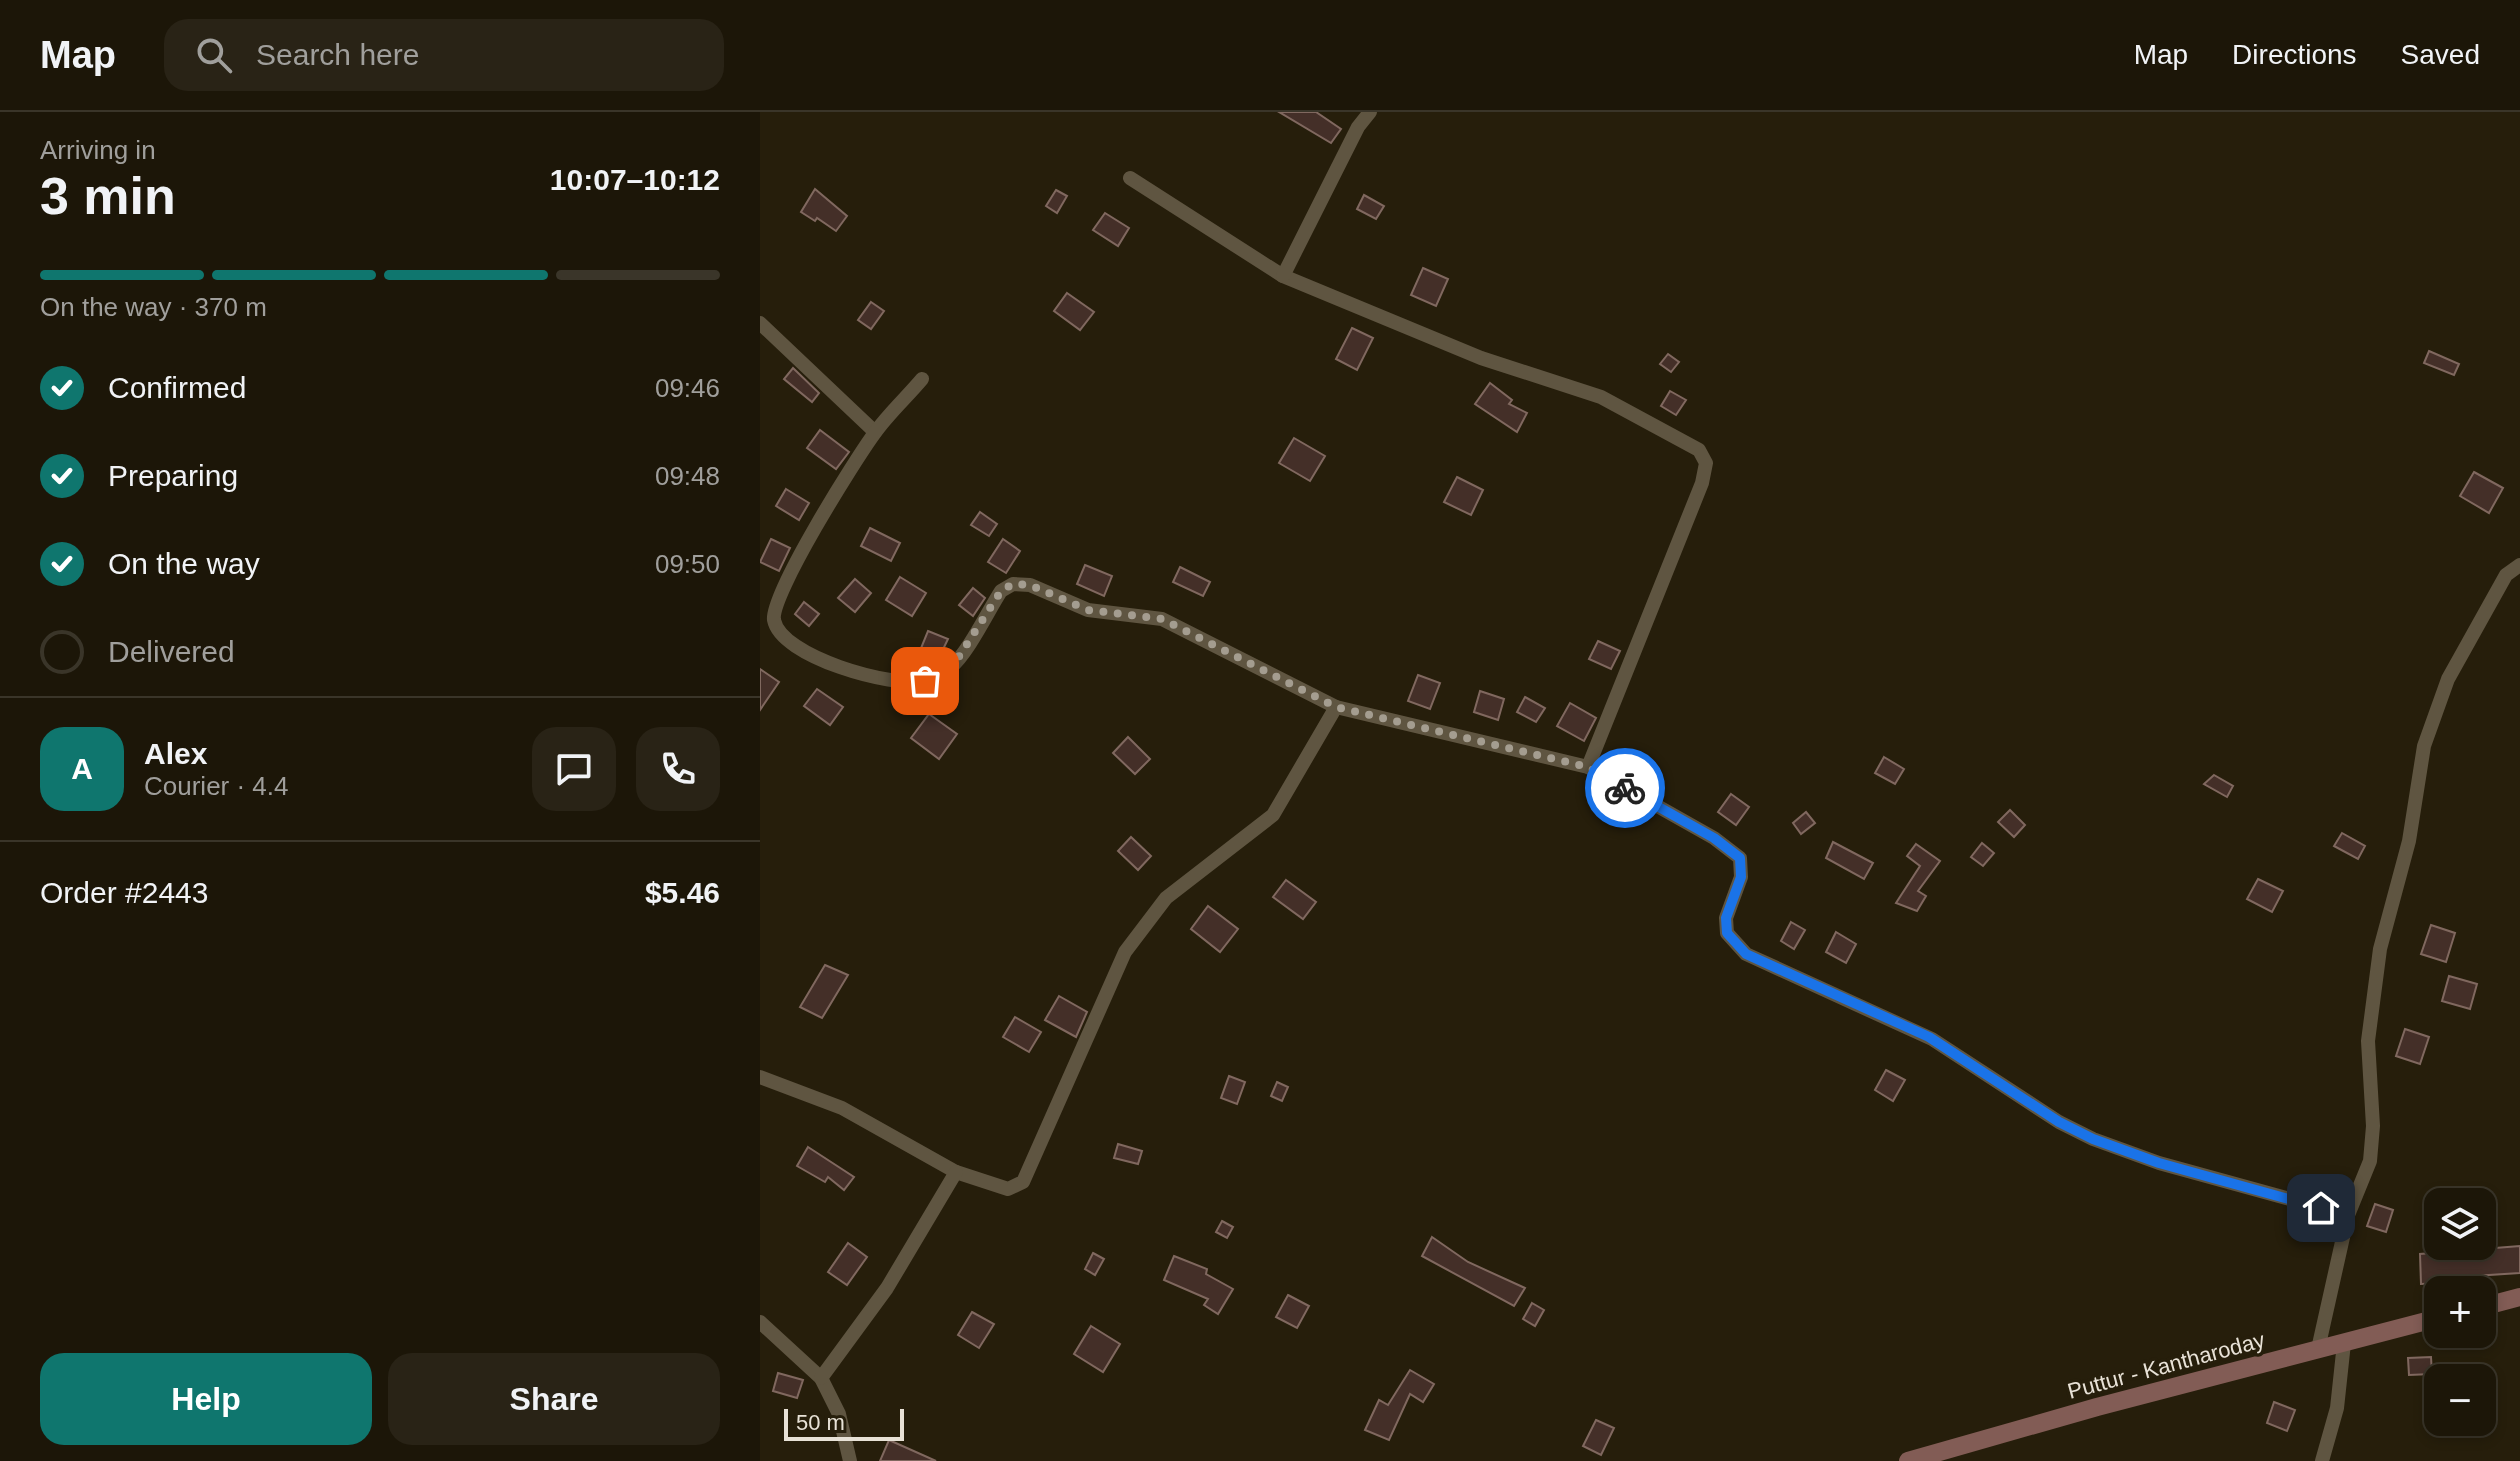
<!DOCTYPE html>
<meta charset="utf-8">
<style>
body{margin:0;font-family:Arial,sans-serif;background:#292316;color:#f1f3f6;height:100vh;display:flex;flex-direction:column;font-size:30px;white-space:nowrap}
*{box-sizing:border-box;margin:0}
p{font-size:26px;color:#a09f9c}
.icon{flex:none;width:44px;height:44px;fill:none;stroke:currentColor;stroke-width:2;stroke-linecap:round;stroke-linejoin:round}
.map{position:relative;flex:1;overflow:hidden}
.details{display:flex;flex-direction:column;background:#1c1608;width:760px}
.details>*{flex:none}
.controls{position:absolute;left:1664px;top:1076px;display:grid;gap:16px}
.controls a{display:grid;place-items:center;width:72px;height:72px;border-radius:16px;background:#1c1608;box-shadow:0 4px 12px #0003,0 0 0 2px #3a3529;font-size:40px}
.scale{position:absolute;left:24px;bottom:20px;width:120px;box-sizing:border-box;padding-left:8px;border:4px solid #e8e2d7;border-top:0;font-size:22px;line-height:28px;white-space:nowrap;color:#e8e2d7;-webkit-text-stroke:6px #261e0b;paint-order:stroke}
.pin{position:absolute;display:grid;place-items:center;width:68px;height:68px;color:#fff;margin:-34px;border-radius:16px;box-shadow:0 4px 12px #0006}
.courier{position:absolute;display:grid;place-items:center;width:80px;height:80px;margin:-40px;border:6px solid #1a73e8;border-radius:50%;background:#fff;color:#222;box-shadow:0 2px 10px #0007}
.summary em{font-style:normal;font-weight:800}
.summary div{display:flex;flex-direction:column-reverse}
.summary{display:flex;align-items:center;justify-content:space-between;height:136px;padding:0 40px}
h1{font-size:52px;font-weight:800;line-height:60px}
.bar{display:grid;grid-template-columns:repeat(4,1fr);gap:12px 8px;align-content:center;height:96px;padding:0 40px}
.bar i{height:10px;border-radius:6px;background:#3a3529}
.bar .selected{background:#0f766e}
.bar p{grid-column:span 4}
.line{display:flex;align-items:center;gap:20px;padding:0 40px;border-top:2px solid #3a3529}
.line div{flex:1}
.round{display:grid;place-items:center;flex:none;width:84px;height:84px;border-radius:24px;background:#292316}
ol{padding:0 40px;list-style:none}
li{display:flex;align-items:center;gap:24px;height:88px}
li p{margin-inline-start:auto}
li .icon{padding:8px;border-radius:50%;background:#0f766e;color:#fff;stroke-width:4}
li:last-child{color:#a09f9c}
li i{width:44px;height:44px;border:4px solid #3a3529;border-radius:50%}
.primary-button{display:flex;gap:16px;margin-top:auto;padding:16px 40px}
.primary-button a{flex:1;height:92px;border-radius:24px;background:#0f766e;color:#fff;font-size:32px;font-weight:800;line-height:92px;text-align:center}
.primary-button a+a{background:#292316;color:#f1f3f6}
header{display:flex;align-items:center;gap:48px;box-sizing:border-box;height:112px;padding:0 40px;background:#1c1608;border-bottom:2px solid #3a3529}
header strong{font-size:38px}
nav{display:flex;gap:44px;margin-inline-start:auto;font-size:28px}
.search{width:560px;height:72px;background:#292316;display:flex;align-items:center;gap:20px;box-sizing:border-box;padding:0 28px;border-radius:24px;color:#a09f9c;font-size:30px}
main{display:flex;flex:1;min-height:0}
.map>svg:first-child{display:block}
.building{fill:#442f28;stroke:#80685f;stroke-width:2}
.lines{fill:none;stroke-linecap:round;stroke-linejoin:round}
.minor{stroke:#5f5541;stroke-width:14}
.secondary{stroke:#825c55;stroke-width:18}
.done{stroke:#a49d90;stroke-width:8;stroke-dasharray:0 14.4}
.route{stroke:#1a73e8;stroke-width:10}
.labels{text-anchor:middle;stroke-width:7;stroke-linejoin:round;paint-order:stroke}
.street-label{font-size:22px;fill:#e8e2d7;stroke:#261e0b}
</style>
<header>
<strong>Map</strong>
<div class="search"><svg class="icon" aria-label="search" viewBox="0 0 24 24"><circle cx="10" cy="10" r="6"/><path d="M15 15l6 6"/></svg>Search here</div>
<nav><a>Map</a><a>Directions</a><a>Saved</a></nav>
</header>
<main>
<section class="details">
<div class="summary"><div><h1>3 min</h1><p>Arriving in</p></div><em>10:07–10:12</em></div>
<div class="bar"><i class="selected"></i><i class="selected"></i><i class="selected"></i><i></i><p>On the way · 370 m</p></div>
<ol>
<li><svg class="icon" aria-label="check" viewBox="0 0 24 24"><path d="M5 12l5 5 9-10"/></svg>Confirmed<p>09:46</p></li>
<li><svg class="icon" aria-label="check" viewBox="0 0 24 24"><path d="M5 12l5 5 9-10"/></svg>Preparing<p>09:48</p></li>
<li><svg class="icon" aria-label="check" viewBox="0 0 24 24"><path d="M5 12l5 5 9-10"/></svg>On the way<p>09:50</p></li>
<li><i></i>Delivered</li>
</ol>
<div class="line" style="height:144px"><b class="round" style="background:#0f766e;color:#fff">A</b><div><b>Alex</b><p>Courier · 4.4</p></div><a class="round"><svg class="icon" aria-label="chat" viewBox="0 0 24 24"><path d="M4 5h16v11H9l-5 4z"/></svg></a><a class="round"><svg class="icon" aria-label="phone" viewBox="0 0 24 24"><path d="M5 4h4l2 5-3 2q2 4 5 5l2-3 5 2v4C11 20 4 13 5 4z"/></svg></a></div>
<div class="line" style="height:104px"><div>Order #2443</div><b>$5.46</b></div>
<div class="primary-button"><a>Help</a><a>Share</a></div>
</section>
<div class="map">
<svg width="1760" height="1349" viewBox="0 0 1760 1349">
<rect width="100%" height="100%" fill="#261e0b"/>
<!-- building -->
<g class="building">
<polygon points="519,0 556,0 581,17 571,31"/>
<polygon points="55,77 87,104 76,119 57,106 55,109 41,100"/>
<polygon points="296,78 307,84 297,101 286,94"/>
<polygon points="604,83 624,94 616,107 597,97"/>
<polygon points="345,101 369,116 358,134 333,118"/>
<polygon points="663,156 688,167 676,194 651,183"/>
<polygon points="307,181 334,200 320,218 294,199"/>
<polygon points="111,190 124,199 111,217 98,208"/>
<polygon points="592,216 613,226 597,258 576,247"/>
<polygon points="1669,239 1699,252 1694,263 1664,251"/>
<polygon points="908,242 919,250 911,260 900,252"/>
<polygon points="33,256 59,281 52,290 24,267"/>
<polygon points="730,271 752,288 749,292 767,301 757,320 715,292"/>
<polygon points="910,279 926,288 916,303 901,294"/>
<polygon points="60,318 89,340 76,357 47,336"/>
<polygon points="534,326 565,344 550,369 519,351"/>
<polygon points="1714,360 1743,376 1729,401 1700,384"/>
<polygon points="697,365 723,378 711,403 684,390"/>
<polygon points="26,377 49,391 39,408 16,394"/>
<polygon points="220,400 237,412 229,424 211,413"/>
<polygon points="110,416 140,431 131,449 101,434"/>
<polygon points="11,427 30,436 19,459 0,450"/>
<polygon points="243,427 260,439 246,461 228,450"/>
<polygon points="325,453 352,464 344,484 317,472"/>
<polygon points="420,455 450,470 443,484 413,470"/>
<polygon points="140,465 166,481 152,504 126,488"/>
<polygon points="95,467 111,481 95,500 78,486"/>
<polygon points="213,476 225,486 213,504 199,493"/>
<polygon points="44,490 59,502 49,514 35,502"/>
<polygon points="168,519 188,527 175,554 157,546"/>
<polygon points="838,529 860,539 851,557 829,547"/>
<polygon points="0,557 19,570 0,598"/>
<polygon points="658,563 680,571 670,597 648,589"/>
<polygon points="57,577 83,595 70,613 44,594"/>
<polygon points="720,579 744,587 738,608 714,600"/>
<polygon points="765,585 785,596 776,610 757,600"/>
<polygon points="810,591 836,606 824,629 797,614"/>
<polygon points="169,602 197,622 179,647 151,626"/>
<polygon points="368,625 390,647 375,662 353,641"/>
<polygon points="1124,645 1144,657 1135,672 1115,661"/>
<polygon points="1454,663 1473,674 1467,685 1444,672"/>
<polygon points="971,682 989,695 976,713 958,700"/>
<polygon points="1250,698 1265,713 1254,725 1238,710"/>
<polygon points="1046,700 1055,711 1041,722 1033,711"/>
<polygon points="1582,721 1605,734 1598,747 1574,734"/>
<polygon points="371,725 391,744 378,758 358,739"/>
<polygon points="1073,730 1113,751 1104,767 1066,746"/>
<polygon points="1222,731 1234,741 1223,754 1211,745"/>
<polygon points="1156,732 1180,749 1158,779 1166,784 1157,799 1136,791 1160,754 1147,744"/>
<polygon points="1498,767 1523,779 1512,800 1487,787"/>
<polygon points="526,768 556,790 543,807 513,785"/>
<polygon points="448,794 478,817 460,840 431,817"/>
<polygon points="1031,810 1045,818 1034,837 1021,829"/>
<polygon points="1671,813 1695,821 1686,850 1661,842"/>
<polygon points="1076,820 1096,832 1086,851 1066,840"/>
<polygon points="65,853 88,863 62,906 40,895"/>
<polygon points="1689,864 1717,872 1710,897 1682,889"/>
<polygon points="299,884 327,900 316,925 285,908"/>
<polygon points="255,905 281,920 269,940 243,925"/>
<polygon points="1645,917 1669,925 1660,952 1636,944"/>
<polygon points="1126,958 1145,968 1133,989 1115,978"/>
<polygon points="469,964 485,970 477,992 461,986"/>
<polygon points="517,970 528,975 522,989 511,984"/>
<polygon points="358,1032 382,1039 378,1052 354,1046"/>
<polygon points="48,1035 94,1065 84,1078 68,1065 65,1070 37,1054"/>
<polygon points="1615,1092 1633,1098 1626,1120 1607,1114"/>
<polygon points="462,1109 473,1115 467,1126 456,1120"/>
<polygon points="672,1125 708,1150 765,1176 754,1194 662,1144"/>
<polygon points="88,1131 107,1145 87,1173 68,1160"/>
<polygon points="1760,1134 1760,1161 1714,1164 1714,1170 1661,1172 1660,1142"/>
<polygon points="333,1141 344,1147 335,1163 325,1157"/>
<polygon points="414,1144 447,1157 446,1162 473,1177 458,1202 444,1193 448,1187 404,1168"/>
<polygon points="528,1183 549,1194 537,1216 516,1205"/>
<polygon points="772,1191 784,1198 775,1214 763,1207"/>
<polygon points="212,1200 234,1212 219,1236 198,1223"/>
<polygon points="331,1214 360,1232 343,1260 314,1242"/>
<polygon points="1671,1245 1672,1262 1649,1263 1648,1246"/>
<polygon points="650,1258 674,1272 663,1290 650,1282 629,1328 605,1318 619,1288 628,1293"/>
<polygon points="18,1261 43,1268 37,1286 13,1279"/>
<polygon points="1514,1290 1535,1298 1527,1319 1507,1311"/>
<polygon points="836,1308 854,1316 841,1343 823,1334"/>
<polygon points="129,1328 176,1349 120,1349"/>
</g>
<g class="lines">
<!-- minor -->
<g class="minor">
<polyline points="370,66 523,164 721,246 841,285 939,338 946,351 942,371 828,655"/>
<polyline points="523,164 598,15 610,0"/>
<polyline points="0,211 115,320"/>
<path d="M162 267C147 285 128 302 114 322 95 348 10 483 14 508 21 545 132 576 165 569 172 568 186 560 191 555 208 541 228 499 241 479L253 472 270 473 328 498 402 507 576 595 828 655 954 726 980 746 981 765 966 806 967 821 986 842 1172 927 1299 1010 1333 1027 1399 1051 1588 1103"/>
<polyline points="0,965 82,996 196,1060 248,1077 263,1070 365,840 406,786 513,703 576,595"/>
<polyline points="0,1210 61,1266 79,1302 90,1349"/>
<polyline points="1558,1237 1588,1103 1610,1049 1613,1014 1608,929 1620,837 1649,729 1664,634 1688,567 1746,463 1760,453"/>
<polyline points="61,1266 127,1176 196,1060"/>
<polyline points="1562,1349 1577,1296 1584,1231"/>
</g>
<!-- secondary -->
<g class="secondary">
<polyline points="1722,1195 1760,1185"/>
<polyline points="1148,1349 1337,1295 1678,1206"/>
</g>
</g>
<g class="lines">
<!-- done -->
<polyline class="done" points="165,569 193,554 241,479 253,472 270,473 328,498 402,507 576,595 828,655 865,676"/>
<!-- route -->
<polyline class="route" points="865,676 954,726 980,746 981,765 966,806 967,821 986,842 1169,925 1299,1010 1333,1027 1399,1051 1561,1096"/>
</g>
<g class="labels">
<!-- street labels -->
<g class="street-label">
<text transform="translate(1406 1253) rotate(-15)" y="8">Puttur - Kantharoday</text>
</g>
</g>
</svg>
<div class="controls">
<a><svg class="icon" aria-label="layers" viewBox="0 0 24 24"><path d="M12 4l9 5-9 5-9-5zM3 14l9 5 9-5"/></svg></a>
<a>+</a>
<a>−</a>
</div>
<div class="scale">50 m</div>
<div class="pin" style="left:165px;top:569px;background:#ea580c"><svg class="icon" aria-label="bag" viewBox="0 0 24 24"><path d="M5 8h14l-1 12H6zM9 8a3 3 0 0 1 6 0"/></svg></div>
<div class="pin" style="left:1561px;top:1096px;background:#1f2937"><svg class="icon" aria-label="home" viewBox="0 0 24 24"><path d="M3 11l9-7 9 7M6 9v11h12V9"/></svg></div>
<div class="courier" style="left:865px;top:676px"><svg class="icon" aria-label="bike" viewBox="0 0 24 24"><circle cx="6" cy="16" r="4"/><circle cx="18" cy="16" r="4"/><path d="M6 16l4-8h5l3 8M10 8l3 8H6M13 5h3"/></svg></div>
</div>
</main>
